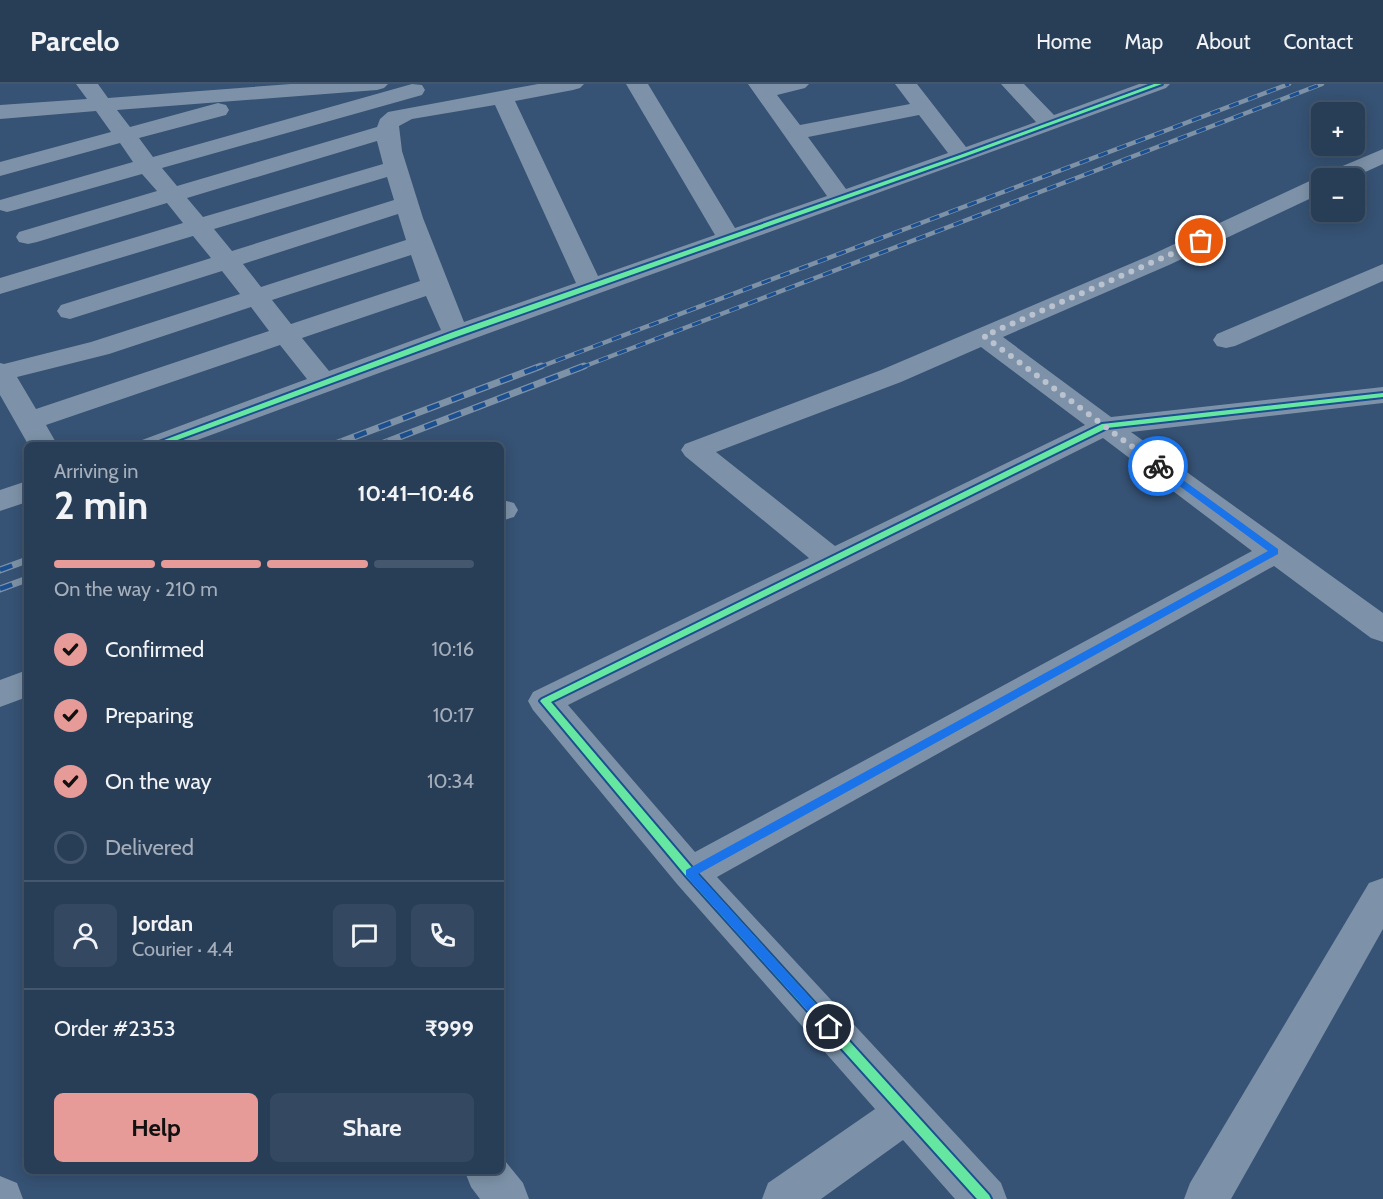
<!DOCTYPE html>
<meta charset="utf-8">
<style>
body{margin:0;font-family:Cabin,sans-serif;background:#344961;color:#f1f3f6;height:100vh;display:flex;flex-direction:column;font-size:22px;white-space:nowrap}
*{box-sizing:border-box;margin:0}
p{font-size:20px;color:#a5aeba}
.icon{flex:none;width:33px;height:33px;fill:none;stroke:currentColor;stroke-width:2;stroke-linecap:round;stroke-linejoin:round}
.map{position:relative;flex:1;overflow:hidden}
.panel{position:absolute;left:24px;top:358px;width:480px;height:732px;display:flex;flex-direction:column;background:#283e57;border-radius:9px;box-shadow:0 3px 15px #0003,0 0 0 2px #44576d}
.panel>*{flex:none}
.tools{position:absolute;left:1311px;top:18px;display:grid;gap:12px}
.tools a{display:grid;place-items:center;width:54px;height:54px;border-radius:9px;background:#283e57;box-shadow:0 3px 15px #0003,0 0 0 2px #44576d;font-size:30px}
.pin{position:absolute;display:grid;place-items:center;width:51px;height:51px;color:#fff;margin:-26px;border:3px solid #fff;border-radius:50%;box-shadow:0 2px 6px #0007}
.courier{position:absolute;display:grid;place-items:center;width:60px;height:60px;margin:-30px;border:4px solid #1a73e8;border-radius:50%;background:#fff;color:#222;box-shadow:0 2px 8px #0007}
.overview em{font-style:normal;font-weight:700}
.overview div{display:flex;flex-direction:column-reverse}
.overview{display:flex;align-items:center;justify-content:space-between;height:102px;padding:0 30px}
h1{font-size:39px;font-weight:700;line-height:45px}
.bar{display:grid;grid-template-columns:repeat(4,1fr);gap:9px 6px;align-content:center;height:72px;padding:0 30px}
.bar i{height:8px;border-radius:4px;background:#44576d}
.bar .current{background:#e69b98}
.bar p{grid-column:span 4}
.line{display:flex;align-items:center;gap:15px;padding:0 30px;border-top:2px solid #44576d}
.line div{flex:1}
.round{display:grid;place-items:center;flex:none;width:63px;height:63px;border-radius:9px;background:#344961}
ol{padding:0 30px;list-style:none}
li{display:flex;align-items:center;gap:18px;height:66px}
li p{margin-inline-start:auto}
li .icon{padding:6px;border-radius:50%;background:#e69b98;color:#111;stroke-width:4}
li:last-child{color:#a5aeba}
li i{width:33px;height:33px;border:3px solid #44576d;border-radius:50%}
.action{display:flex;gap:12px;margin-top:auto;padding:12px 30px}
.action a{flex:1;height:69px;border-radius:9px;background:#e69b98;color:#111;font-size:24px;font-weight:700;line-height:69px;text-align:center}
.action a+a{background:#344961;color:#f1f3f6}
header{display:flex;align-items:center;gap:36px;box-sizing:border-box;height:84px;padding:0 30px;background:#283e57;border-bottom:2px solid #44576d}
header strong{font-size:28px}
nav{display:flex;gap:33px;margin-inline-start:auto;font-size:21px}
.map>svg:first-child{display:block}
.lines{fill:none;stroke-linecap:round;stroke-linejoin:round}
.minor{fill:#7d92a8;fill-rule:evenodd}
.rail-far1-casing{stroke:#7e92a7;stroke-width:4.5}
.rail-casing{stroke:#7e92a7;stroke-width:7}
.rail-far1{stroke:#1b4f8f;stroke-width:3;stroke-dasharray:10;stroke-linecap:butt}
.rail{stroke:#1b4f8f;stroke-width:4.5;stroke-dasharray:13;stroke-linecap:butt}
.cycleway-casing{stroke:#1b4f8f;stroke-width:4}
.cycleway{fill:#66e7a1;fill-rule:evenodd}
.route{fill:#1a73e8}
.done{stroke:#b9c2ce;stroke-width:6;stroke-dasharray:0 10.8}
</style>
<header>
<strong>Parcelo</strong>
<nav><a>Home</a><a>Map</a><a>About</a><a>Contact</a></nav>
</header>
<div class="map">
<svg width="1383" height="1115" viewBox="0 0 1383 1115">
<rect width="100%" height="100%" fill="#365274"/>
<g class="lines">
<!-- minor -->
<g class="minor">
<path d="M76 0H98L108 14 291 0H388L384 4 377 6 117 26 130 43 218 19 226 21 229 26 226 31 139 54 153 73 412 0 422 1 425 6 422 11 162 84 177 102 377 43 380 35 388 28 538 0H584L580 4 573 6 515 17 598 192 715 151 626 0H648L735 144 827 112 748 0H809L805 4 777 11 800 41 910 20 895 0H917L966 63 1036 38 1001 0H1024L1054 31 1139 0H1170L1166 4C838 125 508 240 181 362H138L142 356 307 295 280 261 46 341 58 362H29L0 311V279L4 280 91 258 240 210 222 187 70 235 61 233 57 227 61 221 211 174 193 152 0 210V194L183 139 167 119 37 158 28 160 19 158 16 153 19 148 157 107 142 90 15 126 7 128 0 126V116L133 78 120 59 0 92V78L111 48 96 27 0 35V21L87 15ZM495 21 576 199 464 238 423 134 402 67 399 42 412 35ZM919 31 948 69 846 105 808 53ZM377 57 383 80 203 133 187 114ZM387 93 394 116 232 167 214 145ZM398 130 406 156 261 203 243 180ZM411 171 420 197 291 240 272 216ZM426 212 441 246 329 287 302 254ZM251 223 269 247 36 325 17 293 109 270Z"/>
<path d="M1383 65V80L1352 94H1322V109L1169 181 1003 253 1111 333 1383 303V319L1131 348 1383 529V558L1371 554 1274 482 717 793 1001 1099 1007 1115H955L903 1056 821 1115H762L768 1099 875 1025 677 800 533 626 528 617 533 608 809 474 685 372 681 366 685 360 881 286 1151 171 1314 95 1323 93 1326 89ZM981 263 1085 341 835 462 716 368 901 298ZM1103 354 1252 467 695 768 568 621Z"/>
<polygon points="1383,180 1383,197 1235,262 1226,264 1217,262 1213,256 1217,250"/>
<polygon points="27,397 27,418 0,427 0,406"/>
<polygon points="503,416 514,419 518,426 514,433 501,437 501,417"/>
<polygon points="27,586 27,613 0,623 0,596"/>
<polygon points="1383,794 1383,845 1231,1115 1184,1115 1190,1099 1369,799"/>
<polygon points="501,1072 523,1099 529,1115 480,1115 471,1103 465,1088 501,1088"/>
<polygon points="0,1092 17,1099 23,1115 0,1115"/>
</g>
<!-- rail-far1 casing -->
<g class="rail-far1-casing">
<g id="rail-far1">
<polyline points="537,284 1289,0"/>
<polyline points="580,284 1322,0"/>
</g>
</g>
<!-- rail casing -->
<g class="rail-casing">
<g id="rail">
<polyline points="330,362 541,282"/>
<polyline points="376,362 584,282"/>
<polyline points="0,486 27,476"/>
<polyline points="0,505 27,495"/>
</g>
</g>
<!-- rail-far1 -->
<use href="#rail-far1" class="rail-far1"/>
<!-- rail -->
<use href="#rail" class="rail"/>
<!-- cycleway casing -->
<g class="cycleway-casing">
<g id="cycleway">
<polygon points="1154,0 1162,0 964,73 459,252 161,362 148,362 453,248 960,71"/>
<polygon points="1383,309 1383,313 1107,344 551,618 694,786 989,1111 991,1115 977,1115 686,792 540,617 542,615 1102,340"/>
</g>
</g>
<!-- cycleway -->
<use href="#cycleway" class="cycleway"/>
</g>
<!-- route -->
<polygon class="route" points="1155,380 1161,380 1278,465 1278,470 698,790 833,939 833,946 825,946 686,792 686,786 1268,467 1155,384"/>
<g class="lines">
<!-- done -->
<polyline class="done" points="1158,382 984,252 1201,157"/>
</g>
</svg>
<div class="tools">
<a>+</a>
<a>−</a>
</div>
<div class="pin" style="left:1201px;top:157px;background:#ea580c"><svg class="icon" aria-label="bag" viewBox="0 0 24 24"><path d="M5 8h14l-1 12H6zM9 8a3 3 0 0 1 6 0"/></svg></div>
<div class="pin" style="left:829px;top:943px;background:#1f2937"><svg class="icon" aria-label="home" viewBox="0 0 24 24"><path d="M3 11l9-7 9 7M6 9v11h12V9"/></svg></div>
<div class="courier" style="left:1158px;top:382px"><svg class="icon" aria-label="bike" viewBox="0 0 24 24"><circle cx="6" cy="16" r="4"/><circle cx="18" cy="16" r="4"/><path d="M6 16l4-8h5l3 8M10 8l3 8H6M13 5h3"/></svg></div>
<section class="panel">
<div class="overview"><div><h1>2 min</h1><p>Arriving in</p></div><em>10:41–10:46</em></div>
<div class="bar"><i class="current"></i><i class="current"></i><i class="current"></i><i></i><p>On the way · 210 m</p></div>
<ol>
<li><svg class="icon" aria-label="check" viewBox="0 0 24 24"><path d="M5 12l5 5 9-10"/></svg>Confirmed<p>10:16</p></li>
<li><svg class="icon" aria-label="check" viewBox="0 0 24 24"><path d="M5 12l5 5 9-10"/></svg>Preparing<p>10:17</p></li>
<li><svg class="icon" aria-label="check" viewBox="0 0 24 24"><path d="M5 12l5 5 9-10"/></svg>On the way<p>10:34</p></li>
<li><i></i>Delivered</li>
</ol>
<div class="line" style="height:108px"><a class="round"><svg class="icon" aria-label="person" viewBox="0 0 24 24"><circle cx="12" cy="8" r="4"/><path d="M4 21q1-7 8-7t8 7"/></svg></a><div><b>Jordan</b><p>Courier · 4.4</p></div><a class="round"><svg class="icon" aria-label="chat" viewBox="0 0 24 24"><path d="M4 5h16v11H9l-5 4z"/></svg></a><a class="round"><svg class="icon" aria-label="phone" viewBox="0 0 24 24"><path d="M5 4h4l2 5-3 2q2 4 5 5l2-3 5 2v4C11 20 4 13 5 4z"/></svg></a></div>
<div class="line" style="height:78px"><div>Order #2353</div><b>₹999</b></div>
<div class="action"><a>Help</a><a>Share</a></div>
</section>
</div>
